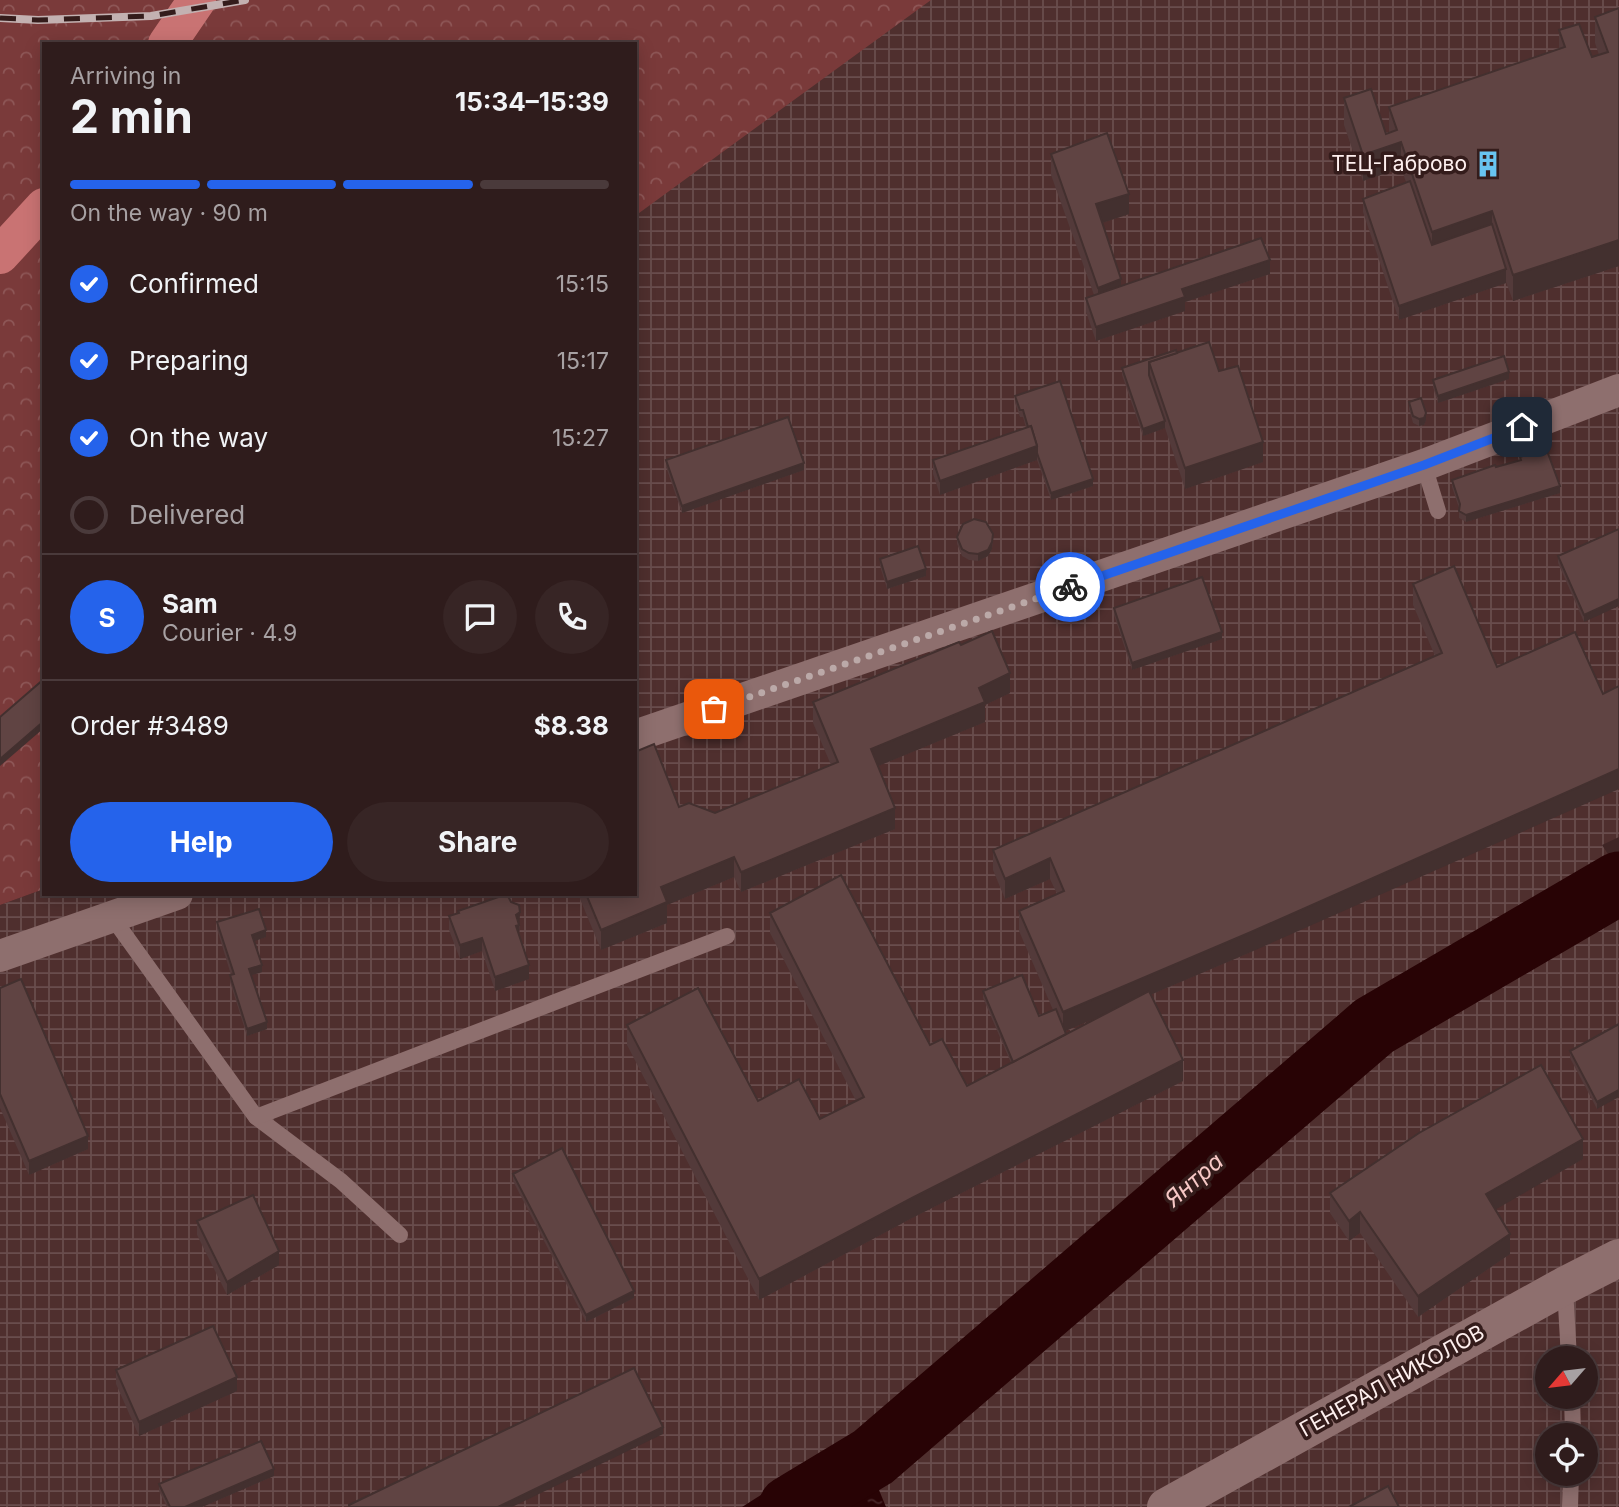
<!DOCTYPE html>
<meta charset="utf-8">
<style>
body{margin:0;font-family:Inter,sans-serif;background:#372525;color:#f1f3f6;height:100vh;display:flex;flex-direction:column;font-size:26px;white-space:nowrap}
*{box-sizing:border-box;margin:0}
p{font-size:23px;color:#a7a1a3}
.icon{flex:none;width:38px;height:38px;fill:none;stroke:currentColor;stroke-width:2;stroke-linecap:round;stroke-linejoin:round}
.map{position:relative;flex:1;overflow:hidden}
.drawer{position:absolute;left:42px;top:42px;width:595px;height:854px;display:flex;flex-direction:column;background:#2f1c1c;border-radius:0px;box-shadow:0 4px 18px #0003,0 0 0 2px #4a3a3b}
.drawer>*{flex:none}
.needle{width:46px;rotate:242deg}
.controls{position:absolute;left:1535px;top:1346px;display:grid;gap:14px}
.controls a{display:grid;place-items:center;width:63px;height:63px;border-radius:50%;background:#2f1c1c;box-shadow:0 4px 18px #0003,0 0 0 2px #4a3a3b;font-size:35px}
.pin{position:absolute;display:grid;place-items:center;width:60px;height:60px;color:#fff;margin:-30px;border-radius:14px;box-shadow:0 4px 10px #0006}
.courier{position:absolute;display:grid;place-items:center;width:70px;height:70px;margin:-35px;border:5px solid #2563eb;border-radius:50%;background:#fff;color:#222;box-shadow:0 2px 9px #0007}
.overview em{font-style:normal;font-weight:700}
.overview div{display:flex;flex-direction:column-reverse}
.overview{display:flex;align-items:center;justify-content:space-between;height:119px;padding:0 28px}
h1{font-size:46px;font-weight:700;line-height:52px}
.bar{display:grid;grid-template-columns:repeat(4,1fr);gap:10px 7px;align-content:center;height:84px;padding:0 28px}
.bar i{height:9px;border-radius:5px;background:#4a3a3b}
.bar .current{background:#2563eb}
.bar p{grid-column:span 4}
.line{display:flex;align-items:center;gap:18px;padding:0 28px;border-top:2px solid #4a3a3b}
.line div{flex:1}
.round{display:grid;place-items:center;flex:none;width:74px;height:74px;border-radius:37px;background:#372525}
ol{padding:0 28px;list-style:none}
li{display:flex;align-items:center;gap:21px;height:77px}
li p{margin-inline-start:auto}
li .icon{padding:7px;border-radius:50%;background:#2563eb;color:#fff;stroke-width:4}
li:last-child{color:#a7a1a3}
li i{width:38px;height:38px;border:4px solid #4a3a3b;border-radius:50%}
.action{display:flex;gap:14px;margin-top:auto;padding:14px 28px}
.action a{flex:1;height:80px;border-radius:42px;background:#2563eb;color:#fff;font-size:28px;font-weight:700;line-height:80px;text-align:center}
.action a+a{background:#372525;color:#f1f3f6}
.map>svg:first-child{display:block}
.industrial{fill:url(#industrial-grid);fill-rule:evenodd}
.forest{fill:url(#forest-crowns)}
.water{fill:url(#water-ripples)}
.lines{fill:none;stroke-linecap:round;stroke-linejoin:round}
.river{stroke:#280305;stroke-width:63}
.service{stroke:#8e6f6e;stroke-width:16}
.minor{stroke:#8e6f6e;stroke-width:32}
.tertiary{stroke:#8e6f6e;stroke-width:38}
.primary{stroke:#c97373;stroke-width:38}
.rail-casing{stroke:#c3b1b1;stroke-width:8}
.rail{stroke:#341c1b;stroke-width:5;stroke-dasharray:16;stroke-linecap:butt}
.wall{fill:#533a3a;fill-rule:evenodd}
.shaded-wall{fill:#43302f}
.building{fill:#604443;stroke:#43302f;stroke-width:2}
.done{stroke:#bba9a8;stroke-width:7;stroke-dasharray:0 12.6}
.route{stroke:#2563eb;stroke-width:9}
.labels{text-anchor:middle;stroke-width:7;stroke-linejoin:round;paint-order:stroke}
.poi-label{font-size:21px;fill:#fef0ef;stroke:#341c1b;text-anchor:end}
.street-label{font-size:21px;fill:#fef0ef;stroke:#341c1b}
.water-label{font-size:23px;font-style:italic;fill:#f7c8c6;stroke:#341c1b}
</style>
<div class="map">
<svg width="1619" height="1507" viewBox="0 0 1619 1507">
<defs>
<pattern id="industrial-grid" width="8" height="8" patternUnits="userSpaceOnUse" patternTransform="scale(1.75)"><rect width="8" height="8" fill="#4f2f2e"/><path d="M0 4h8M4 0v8" fill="none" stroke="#694d4d"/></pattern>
<pattern id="forest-crowns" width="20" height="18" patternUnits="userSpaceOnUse" patternTransform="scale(1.75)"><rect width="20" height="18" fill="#7a3a3a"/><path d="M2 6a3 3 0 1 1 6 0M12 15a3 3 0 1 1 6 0" fill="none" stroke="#8e5757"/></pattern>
<pattern id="water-ripples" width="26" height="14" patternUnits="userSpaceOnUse" patternTransform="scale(1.75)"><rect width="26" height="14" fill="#280305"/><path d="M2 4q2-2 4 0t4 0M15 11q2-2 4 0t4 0" fill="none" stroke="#48282a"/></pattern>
</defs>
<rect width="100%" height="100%" fill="#3f2525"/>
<!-- industrial -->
<path class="industrial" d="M930 0H1619V837L1602 845 1619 871V1507H0V905L44 889V894H635V211ZM1547 1358H1586V1396H1547ZM1547 1435H1586V1474H1547Z"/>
<!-- forest -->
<polygon class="forest" points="0,0 931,0 635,216 635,44 44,44 44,889 0,905"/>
<!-- water -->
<polygon class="water" points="856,1434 886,1507 742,1507"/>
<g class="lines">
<!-- river -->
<polyline class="river" points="790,1507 873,1457 1374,1026 1619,883"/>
<!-- service -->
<g class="service">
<polyline points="1424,465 1438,511"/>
<polyline points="112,917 256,1117 341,1181 400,1235"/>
<polyline points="256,1117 727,936"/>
<polyline points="1565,1288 1569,1358"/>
<polyline points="1572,1396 1573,1435"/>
<polyline points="1570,1507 1571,1474"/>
</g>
<!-- minor -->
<g class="minor">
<polyline points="635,736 1424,465 1619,390"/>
<polyline points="0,956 177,894"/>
</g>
<!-- tertiary -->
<polyline class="tertiary" points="1166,1507 1564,1286 1619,1258"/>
<!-- primary -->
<g class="primary">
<polyline points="167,44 197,0"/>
<polyline points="0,255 44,207"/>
</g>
<!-- rail casing -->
<g class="rail-casing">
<polyline id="rail" points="0,18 38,20 151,16 245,0"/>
</g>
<!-- rail -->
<use href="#rail" class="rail"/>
</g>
<!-- wall -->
<g class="wall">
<polygon points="1619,8 1619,266 1513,301 1506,282 1506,283 1399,320 1363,212 1363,199 1406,182 1401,168 1363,181 1344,125 1344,98 1386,134 1389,133 1389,107 1559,49 1559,30 1592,57 1599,55 1595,43 1595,17"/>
<polygon points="1051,154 1129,214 1102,223 1121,286 1270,274 1185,302 1185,311 1096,341 1086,312 1086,298 1094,295 1051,175"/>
<polygon points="1177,353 1219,371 1263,462 1185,489 1165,428 1143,436 1122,375 1122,368"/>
<polygon points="1509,379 1438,403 1433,387 1433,380"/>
<polygon points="1015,396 1093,486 1051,500 1037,460 940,495 933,474 933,460 1026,428 1023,417 1020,417 1015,403"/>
<polygon points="1409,402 1426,420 1424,425 1419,426 1413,423 1409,409"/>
<polygon points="1520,457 1560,493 1466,522 1459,518 1459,508 1452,487 1452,480 1520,460"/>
<polygon points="666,460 804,470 682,513 666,467"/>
<polygon points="1619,529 1584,622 1558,563 1558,556"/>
<polygon points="957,537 993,541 992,549 988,556 978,561 969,560 962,556 957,544"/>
<polygon points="880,559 926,576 887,589 880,566"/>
<path d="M1413 584 1497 667 1251 952 1150 995 1183 1081 912 1218 759 1300 627 1045V1025L758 1101 820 1119 856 1101 770 933V913L930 1045 967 1086 1011 1063 983 998V991L1039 1016 1053 1010 1019 931V911L1057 894 1050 879 1005 899 993 870V850L1435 656 1413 605ZM1103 1015 1066 1034 1065 1031Z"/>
<polygon points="1114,608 1222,639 1132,670 1114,615"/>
<polygon points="961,645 1010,693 985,705 985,722 878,766 895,829 741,892 734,877 667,905 667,923 601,950 578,894 635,894 679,807 715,813 831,765 813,723 813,702"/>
<polygon points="458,911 520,926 519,936 529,979 495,991 482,951 460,959 449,930 449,916 458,913"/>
<polygon points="217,922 266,937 254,941 262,972 251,975 267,1029 247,1036 230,982 230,975 231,975 217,929"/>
<polygon points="0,988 88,1149 29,1175 0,1108"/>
<polygon points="1619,1024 1597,1109 1570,1058 1570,1051"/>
<polygon points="1583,1159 1495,1209 1510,1254 1418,1317 1360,1233 1349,1241 1330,1213 1330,1193"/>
<polygon points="513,1174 634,1298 586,1322 513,1181"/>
<polygon points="197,1221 279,1265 227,1295 197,1235"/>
<polygon points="116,1370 237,1391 139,1436 116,1384"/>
<polygon points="274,1476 202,1507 167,1507 159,1491 159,1484"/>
</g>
<!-- shaded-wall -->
<g class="shaded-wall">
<polygon points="1401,142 1401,168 1363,181 1363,155"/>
<polygon points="1129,194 1129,214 1096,225 1096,204"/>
<polygon points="1492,211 1492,238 1432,259 1432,232"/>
<polygon points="1619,240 1619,266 1513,301 1513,275"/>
<polygon points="1270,260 1270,274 1185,302 1185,311 1096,341 1096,327 1182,289"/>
<polygon points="1506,269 1506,283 1399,320 1399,306"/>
<polygon points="1121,279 1121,299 1098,308 1098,288"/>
<polygon points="1509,372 1509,379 1438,403 1438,396"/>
<polygon points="1426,413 1426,420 1424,425 1419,426 1419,419"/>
<polygon points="1165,421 1165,428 1143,436 1143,429"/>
<polygon points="1263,442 1263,462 1185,489 1185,468"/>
<polygon points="1037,446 1037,460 940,495 940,481"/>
<polygon points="804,463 804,470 682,513 682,506"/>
<polygon points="1093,479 1093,486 1051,500 1051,493"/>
<polygon points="1560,486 1560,493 1466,522 1466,515"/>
<polygon points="993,534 992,549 988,556 978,561 978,554"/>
<polygon points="926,569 926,576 887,589 887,582"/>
<polygon points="1619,599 1619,606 1584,622 1584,615"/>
<polygon points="1222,632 1222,639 1132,670 1132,663"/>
<polygon points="1010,673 1010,693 985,705 985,722 871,769 871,749 979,688"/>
<polygon points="44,721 44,728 0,766 0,759"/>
<polygon points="1619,769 1619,789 1251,952 1063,1032 1063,1012"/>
<polygon points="895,808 895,829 741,892 741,872"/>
<polygon points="734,857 734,877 667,905 667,923 601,950 601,930 661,887"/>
<polygon points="1050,858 1050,879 1005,899 1005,879"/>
<polygon points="520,912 519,939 516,940 516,915"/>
<polygon points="266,930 266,937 252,942 252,935"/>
<polygon points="482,938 482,951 460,959 460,945"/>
<polygon points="262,965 262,972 249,976 249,969"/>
<polygon points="529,965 529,979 495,991 495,977"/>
<polygon points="267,1022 267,1029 247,1036 247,1029"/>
<polygon points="1183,1060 1183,1081 912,1218 759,1300 759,1279 912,1198"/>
<polygon points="1619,1090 1619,1097 1597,1109 1597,1102"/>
<polygon points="88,1136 88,1149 29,1175 29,1161"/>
<polygon points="1583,1139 1583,1159 1486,1215 1486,1194"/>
<polygon points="1360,1212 1360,1233 1349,1241 1349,1221"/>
<polygon points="1510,1234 1510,1254 1418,1317 1418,1296"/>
<polygon points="279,1251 279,1265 227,1295 227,1282"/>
<polygon points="634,1291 634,1298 586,1322 586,1315"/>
<polygon points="237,1377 237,1391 139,1436 139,1422"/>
<polygon points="663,1427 663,1434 512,1507 498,1507"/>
<polygon points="274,1469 274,1476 202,1507 185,1507"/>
</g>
<!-- building -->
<g class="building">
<polygon points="1619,8 1619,240 1513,275 1492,211 1432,232 1401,142 1363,155 1344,98 1371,89 1386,134 1397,130 1389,107 1565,47 1559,30 1579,24 1592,57 1608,52 1595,17"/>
<polygon points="1107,133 1129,194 1096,204 1121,279 1098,288 1051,154"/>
<polygon points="1410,181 1432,245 1492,224 1506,269 1399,306 1363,199"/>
<polygon points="1261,238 1270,260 1182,289 1185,297 1096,327 1086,298"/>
<polygon points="1209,342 1219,371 1238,366 1263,442 1185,468 1149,362"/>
<polygon points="1176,350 1177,353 1149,362 1149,375 1165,421 1143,429 1122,368"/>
<polygon points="1504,356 1509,372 1438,396 1433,380"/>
<polygon points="1060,381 1093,479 1051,493 1037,453 1037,446 1031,426 1028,427 1023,410 1020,410 1015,396"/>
<polygon points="1421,398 1426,413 1424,418 1419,419 1413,416 1409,402"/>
<polygon points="788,417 804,463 682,506 666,460"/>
<polygon points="1031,426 1037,446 940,481 933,460"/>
<polygon points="1546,448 1560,486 1466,515 1459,511 1460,504 1452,480 1495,465 1496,467 1521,460 1520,457"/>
<polygon points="974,519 986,522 993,534 992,542 988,550 978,554 969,553 962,549 957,537 963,524"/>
<polygon points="1619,529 1619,599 1584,615 1558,556"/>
<polygon points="918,546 926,569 887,582 880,559"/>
<polygon points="1454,566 1497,667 1575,632 1603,694 1619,686 1619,769 1251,932 1063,1012 1019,911 1064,891 1050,858 1005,879 993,850 1442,653 1413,584"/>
<polygon points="1202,577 1222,632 1132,663 1114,608"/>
<polygon points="992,631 1010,673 979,688 985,702 871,749 895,808 744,871 741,872 734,857 661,887 667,902 601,930 586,894 635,894 635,752 654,744 679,807 689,803 715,813 838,762 813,702 959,642 961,645"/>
<polygon points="44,679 44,721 0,759 0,717"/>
<polygon points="841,875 930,1045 942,1039 967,1086 1149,991 1183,1060 912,1198 759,1279 627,1025 698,988 758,1101 799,1079 820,1119 864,1097 770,913"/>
<polygon points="507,894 511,902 519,905 520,912 516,915 519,925 516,926 529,965 495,977 482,938 460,945 449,916 459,913 458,911"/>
<polygon points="259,909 266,930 252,935 262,965 249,969 267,1022 247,1029 230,975 234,974 217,922"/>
<polygon points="1022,975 1039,1016 1056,1009 1066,1034 1013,1062 983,991"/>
<polygon points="21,979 88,1136 29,1161 0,1094 0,988"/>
<polygon points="1619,1024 1619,1090 1597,1102 1570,1051"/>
<polygon points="1541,1065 1583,1139 1486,1194 1510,1234 1418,1296 1360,1212 1349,1221 1330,1193 1419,1133"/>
<polygon points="562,1148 634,1291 586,1315 513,1174"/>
<polygon points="253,1195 279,1251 227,1282 197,1221"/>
<polygon points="213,1326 237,1377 139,1422 116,1370"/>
<polygon points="634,1368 663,1427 498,1507 349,1507 349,1505"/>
<polygon points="261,1441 274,1469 185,1507 170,1507 159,1484"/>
<polygon points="1388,1486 1399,1507 1349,1507"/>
</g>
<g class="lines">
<!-- done -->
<polyline class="done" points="714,709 1070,587"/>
<!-- route -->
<polyline class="route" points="1070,587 1424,465 1522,427"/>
</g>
<!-- icons -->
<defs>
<g id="building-bare" transform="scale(2.1)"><path d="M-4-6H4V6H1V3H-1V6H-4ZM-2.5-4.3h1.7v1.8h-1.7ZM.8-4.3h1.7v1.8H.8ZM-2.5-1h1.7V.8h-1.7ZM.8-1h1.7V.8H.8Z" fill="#68c4f0" stroke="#341c1b" stroke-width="2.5" paint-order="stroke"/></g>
</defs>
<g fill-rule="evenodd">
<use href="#building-bare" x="1488" y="164"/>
</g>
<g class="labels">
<!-- poi labels -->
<g class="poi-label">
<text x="1467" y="171">ТЕЦ-Габрово</text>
</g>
<!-- street labels -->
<g class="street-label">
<text transform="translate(1392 1381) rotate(-29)" y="7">ГЕНЕРАЛ НИКОЛОВ</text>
</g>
<!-- water labels -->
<g class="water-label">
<text transform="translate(1194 1180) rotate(-41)" y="8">Янтра</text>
</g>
</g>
</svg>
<div class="controls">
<a><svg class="needle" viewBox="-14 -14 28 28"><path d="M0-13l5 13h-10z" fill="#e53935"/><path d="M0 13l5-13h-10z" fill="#a7a1a3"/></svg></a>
<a><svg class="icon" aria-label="locate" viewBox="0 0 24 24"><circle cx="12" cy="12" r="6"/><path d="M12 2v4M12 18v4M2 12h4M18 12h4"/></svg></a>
</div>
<div class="pin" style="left:714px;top:709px;background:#ea580c"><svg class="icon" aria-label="bag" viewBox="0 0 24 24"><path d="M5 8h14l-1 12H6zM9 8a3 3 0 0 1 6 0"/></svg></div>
<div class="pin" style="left:1522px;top:427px;background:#1f2937"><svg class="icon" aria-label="home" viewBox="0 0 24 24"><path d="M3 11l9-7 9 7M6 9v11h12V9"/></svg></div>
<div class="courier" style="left:1070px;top:587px"><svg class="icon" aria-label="bike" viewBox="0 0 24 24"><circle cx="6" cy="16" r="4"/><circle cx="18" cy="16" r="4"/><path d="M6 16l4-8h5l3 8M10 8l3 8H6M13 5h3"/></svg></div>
<section class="drawer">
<div class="overview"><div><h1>2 min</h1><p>Arriving in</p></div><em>15:34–15:39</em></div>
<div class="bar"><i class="current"></i><i class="current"></i><i class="current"></i><i></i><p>On the way · 90 m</p></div>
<ol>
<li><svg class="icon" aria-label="check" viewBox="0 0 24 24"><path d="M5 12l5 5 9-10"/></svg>Confirmed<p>15:15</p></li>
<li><svg class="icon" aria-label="check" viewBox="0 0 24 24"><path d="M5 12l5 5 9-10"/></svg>Preparing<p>15:17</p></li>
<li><svg class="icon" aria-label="check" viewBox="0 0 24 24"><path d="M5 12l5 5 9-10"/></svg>On the way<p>15:27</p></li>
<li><i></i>Delivered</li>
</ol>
<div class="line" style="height:126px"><b class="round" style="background:#2563eb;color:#fff">S</b><div><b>Sam</b><p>Courier · 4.9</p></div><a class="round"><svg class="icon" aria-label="chat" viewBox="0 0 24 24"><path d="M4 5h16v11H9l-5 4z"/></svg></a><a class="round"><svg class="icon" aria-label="phone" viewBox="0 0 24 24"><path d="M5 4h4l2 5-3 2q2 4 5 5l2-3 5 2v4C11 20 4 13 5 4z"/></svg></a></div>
<div class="line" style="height:91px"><div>Order #3489</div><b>$8.38</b></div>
<div class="action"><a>Help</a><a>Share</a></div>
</section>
</div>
